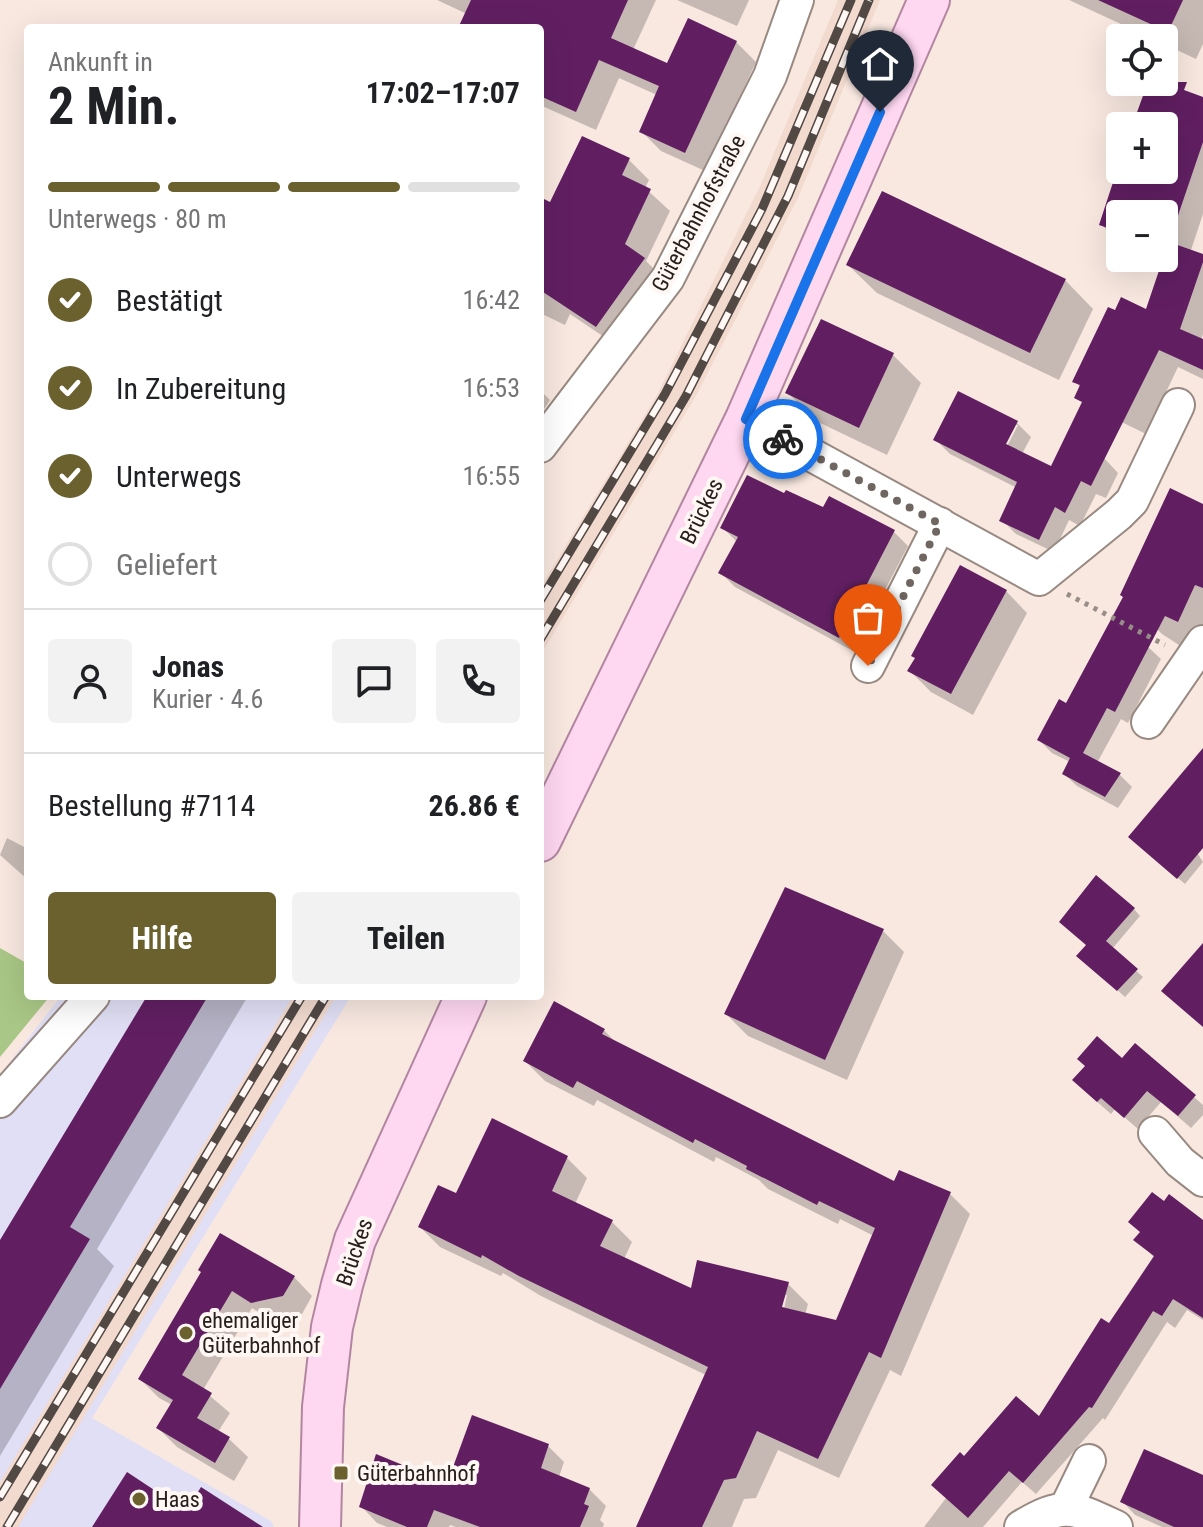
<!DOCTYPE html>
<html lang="de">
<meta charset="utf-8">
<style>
body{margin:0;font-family:"Roboto Condensed",sans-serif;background:#f2f2f2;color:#202124;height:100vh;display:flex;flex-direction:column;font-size:30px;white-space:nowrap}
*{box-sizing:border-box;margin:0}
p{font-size:26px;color:#757577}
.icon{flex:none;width:44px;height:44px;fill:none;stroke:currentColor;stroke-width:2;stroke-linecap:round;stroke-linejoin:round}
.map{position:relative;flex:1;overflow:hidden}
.drawer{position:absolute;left:24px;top:24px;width:520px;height:976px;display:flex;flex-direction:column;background:#fff;border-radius:8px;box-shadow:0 8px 32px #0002}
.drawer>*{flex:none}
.tools{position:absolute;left:1106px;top:24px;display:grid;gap:16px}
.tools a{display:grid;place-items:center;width:72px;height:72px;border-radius:8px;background:#fff;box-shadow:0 8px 32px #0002;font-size:40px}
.pin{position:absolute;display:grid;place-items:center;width:68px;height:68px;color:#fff;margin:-82px -34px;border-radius:50% 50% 50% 0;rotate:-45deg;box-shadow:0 0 8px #0007}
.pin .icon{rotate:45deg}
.courier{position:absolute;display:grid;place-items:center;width:80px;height:80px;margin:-40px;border:6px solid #1a73e8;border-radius:50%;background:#fff;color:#222;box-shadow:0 2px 10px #0007}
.headline em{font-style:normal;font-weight:700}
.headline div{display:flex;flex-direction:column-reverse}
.headline{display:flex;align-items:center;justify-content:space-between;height:136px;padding:0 24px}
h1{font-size:52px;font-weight:700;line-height:60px}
.bar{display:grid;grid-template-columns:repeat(4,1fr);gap:12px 8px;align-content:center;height:96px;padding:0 24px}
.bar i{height:10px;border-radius:6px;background:#e0e0e0}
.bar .on{background:#6b612e}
.bar p{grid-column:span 4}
.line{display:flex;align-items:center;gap:20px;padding:0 24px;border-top:2px solid #e0e0e0}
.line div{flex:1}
.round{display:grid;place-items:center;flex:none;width:84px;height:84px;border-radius:8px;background:#f2f2f2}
ol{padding:0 24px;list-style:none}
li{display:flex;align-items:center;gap:24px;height:88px}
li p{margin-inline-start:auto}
li .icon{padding:8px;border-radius:50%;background:#6b612e;color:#fff;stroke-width:4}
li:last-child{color:#757577}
li i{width:44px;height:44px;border:4px solid #e0e0e0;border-radius:50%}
.button{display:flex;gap:16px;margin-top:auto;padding:16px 24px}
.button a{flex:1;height:92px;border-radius:8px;background:#6b612e;color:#fff;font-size:32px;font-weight:700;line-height:92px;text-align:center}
.button a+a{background:#f2f2f2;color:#202124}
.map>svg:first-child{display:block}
.commercial{fill:#e1dff5}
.built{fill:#f2dacf}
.green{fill:#a9c786}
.shadow{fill:#0003;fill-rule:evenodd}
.building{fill:#611f62}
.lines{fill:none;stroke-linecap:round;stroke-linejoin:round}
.minor-casing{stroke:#988982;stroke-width:36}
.major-casing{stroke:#b286a1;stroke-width:44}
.path{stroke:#988d87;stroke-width:5;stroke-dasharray:4 6;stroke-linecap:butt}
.minor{stroke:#fff;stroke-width:32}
.major{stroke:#fed7f1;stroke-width:40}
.rail-casing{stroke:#524945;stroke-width:9}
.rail{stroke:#fef7f4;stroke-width:6;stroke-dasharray:18;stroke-linecap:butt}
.done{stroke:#706661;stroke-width:8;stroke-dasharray:0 14.4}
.route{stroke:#1a73e8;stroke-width:10}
.poi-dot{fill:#6b612e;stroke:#fef7f4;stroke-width:3}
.labels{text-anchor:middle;stroke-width:8;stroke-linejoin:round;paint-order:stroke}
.street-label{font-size:22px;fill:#26201d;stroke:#fef7f4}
.poi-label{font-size:22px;fill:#26201d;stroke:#fef7f4;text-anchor:start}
</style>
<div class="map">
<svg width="1203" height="1527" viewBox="0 0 1203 1527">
<rect width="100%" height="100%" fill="#f8e8e0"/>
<!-- commercial -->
<polygon class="commercial" points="61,996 351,996 92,1418 271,1521 274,1527 0,1527 0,1075"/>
<!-- built -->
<g class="built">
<polygon points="838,0 880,0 798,198 697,394 540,656 540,588 657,395 761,184"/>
<polygon points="293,996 336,996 18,1527 0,1527 0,1482"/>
</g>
<!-- green -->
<polygon class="green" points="0,948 28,964 28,996 50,996 0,1057"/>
<!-- shadow -->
<g class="shadow">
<polygon points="437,0 656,0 633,50 668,65 736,42 756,62 705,171 661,151 641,131 657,95 619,78 596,130 540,105 540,28 460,28 467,14"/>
<polygon points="677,0 749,0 737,26"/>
<polygon points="1069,0 1203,0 1203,44 1196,59 1164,44 1164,38 1151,38"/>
<polygon points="1149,82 1203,99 1203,214 1191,250 1203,256 1203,334 1201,341 1203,342 1203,379 1178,367 1146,434 1097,410 1075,381 1148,312 1164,257 1164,214 1120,214 1120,243 1101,224 1120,169 1164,170 1164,126 1134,126"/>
<polygon points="583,139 629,160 649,180 645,188 670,211 646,261 664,279 616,345 570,314 565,325 540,313 540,200 550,205"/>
<polygon points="848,265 1065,280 1093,309 1059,380 877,293"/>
<polygon points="893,355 921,383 887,455 816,421 788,393"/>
<polygon points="540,390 550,400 540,416"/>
<path d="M1017 423 1031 437 1022 454 1052 469 1104 458 1118 473 1106 498 1096 494 1080 526 1069 520 1054 552 1016 534 1002 520 1017 488 950 454 936 440ZM1013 425H1018L1003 454 1000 452Z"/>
<polygon points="830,498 894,532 908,546 853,651 735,587 721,573 738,543 723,528 824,510"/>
<polygon points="1203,507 1203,653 1185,649 1162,634 1122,595"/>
<polygon points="1006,591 1027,613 973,715 931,692 910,671"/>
<polygon points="1148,647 1161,659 1128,723 1121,719 1097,763 1120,775 1132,787 1118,808 1077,786 1064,774 1070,762 1052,753 1039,740"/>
<polygon points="1203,776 1198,854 1203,862 1185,884 1137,843"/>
<polygon points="7,838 28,849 28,880 0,855"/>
<polygon points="1134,909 1140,916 1112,949 1143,977 1125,997 1086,962"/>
<polygon points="883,931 904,952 847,1080 748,1036 726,1014"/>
<polygon points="149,996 248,996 97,1249 114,1266 0,1456 0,1245"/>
<path d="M604 1030 618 1045 895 1184 949 1193 970 1214 901 1376 890 1370 839 1478 778 1450 756 1498 744 1499 732 1527H638L706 1375 541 1296 503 1273 501 1276 440 1247 420 1227 457 1196 493 1121 567 1158 587 1178 575 1204 612 1222 632 1242 624 1259 692 1291 788 1284 808 1304 805 1315 837 1323 874 1236 840 1219 838 1224 768 1189 759 1180 716 1157 714 1162 597 1100 594 1106 545 1081 525 1061ZM783 1295H787L782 1318 778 1317Z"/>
<polygon points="1135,1045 1203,1105 1203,1115 1191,1128 1161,1102 1138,1129 1115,1109 1111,1114 1087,1093 1087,1066 1122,1061"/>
<polygon points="1203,1226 1203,1320 1187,1310 1175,1328 1167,1322 1105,1420 1103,1418 1036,1494 1022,1482 983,1527 924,1527 946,1498 964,1458 1040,1419 1110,1326 1155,1258 1136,1240"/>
<polygon points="203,1273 294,1277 312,1296 302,1314 272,1321 252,1308 203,1390 230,1413 218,1432 229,1439 248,1457 234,1481 177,1447 158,1428 172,1405 159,1398 140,1379"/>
<polygon points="547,1445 564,1462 559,1477 589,1489 606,1506 600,1520 604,1524 603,1527 456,1527 450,1525 449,1527 387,1527 377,1523 361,1506 433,1480 450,1480"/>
<polygon points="1203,1481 1203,1527 1182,1527 1175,1522 1173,1527 1162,1527 1135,1515 1123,1502"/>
</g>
<!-- building -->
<g class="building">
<polygon points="471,0 628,0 611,38 667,63 688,18 737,41 685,153 639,132 659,86 599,60 576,112 540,96 540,28 458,28"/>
<polygon points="1098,0 1183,0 1168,32"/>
<polygon points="1148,82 1187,82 1184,90 1203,97 1203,142 1169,242 1203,254 1203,262 1180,329 1203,339 1203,370 1159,350 1091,486 1081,481 1065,513 1055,507 1039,540 999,521 1017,482 933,440 958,391 1018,421 1006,444 1051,466 1082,402 1074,398 1080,385 1072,382 1108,307 1115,310 1121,297 1146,309 1167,247 1164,246 1164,214 1120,214 1120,232 1099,225 1120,161 1120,170 1164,170 1164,126 1132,126"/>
<polygon points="582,136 630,158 622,175 651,189 625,244 645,258 596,327 540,290 540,197 550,202"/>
<polygon points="882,191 1066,279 1030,353 846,265"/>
<polygon points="821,319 894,353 859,428 785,393"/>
<polygon points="747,475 784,493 786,490 823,507 829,496 895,530 839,638 718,573 738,537 720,528"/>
<polygon points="1170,488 1203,504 1203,588 1195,585 1178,622 1165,616 1115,712 1107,708 1083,753 1121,773 1105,797 1062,774 1070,758 1037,740 1059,699 1066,703 1123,597 1120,595"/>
<polygon points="960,565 1007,590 951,694 907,671 915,658 911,656"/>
<polygon points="1203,748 1203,848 1177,879 1128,837"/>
<polygon points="1096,875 1135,908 1106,941 1138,969 1117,991 1076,956 1086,945 1059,922"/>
<polygon points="785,887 884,929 825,1060 724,1014"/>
<polygon points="1203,943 1203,1027 1161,991"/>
<polygon points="147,996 208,996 70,1227 90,1239 0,1389 0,1240"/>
<polygon points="554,1001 605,1029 602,1034 894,1181 899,1170 951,1192 881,1358 869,1352 818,1459 757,1431 736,1478 724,1480 702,1527 636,1527 708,1367 519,1276 482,1255 481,1258 418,1227 438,1185 456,1193 492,1118 568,1156 552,1191 613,1220 600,1246 691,1288 697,1260 789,1282 782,1307 836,1320 875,1228 819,1201 817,1205 746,1169 747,1166 695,1139 693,1143 577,1081 573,1088 523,1061"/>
<polygon points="1097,1036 1122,1058 1135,1043 1196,1095 1178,1116 1147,1091 1124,1118 1101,1098 1097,1102 1072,1080 1085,1066 1077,1059"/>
<polygon points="1152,1192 1164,1201 1169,1194 1203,1220 1203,1318 1173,1299 1162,1316 1153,1311 1092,1408 1089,1407 1023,1483 1009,1471 968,1518 931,1485 960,1452 964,1456 1016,1396 1039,1416 1101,1318 1109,1323 1154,1256 1133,1240 1140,1232 1128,1222"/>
<polygon points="220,1233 295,1276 283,1296 251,1303 232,1291 182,1375 212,1393 197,1418 230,1437 215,1463 156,1428 173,1400 138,1379 201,1272 198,1270"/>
<polygon points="472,1415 549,1444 541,1468 590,1488 584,1504 589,1506 580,1527 480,1527 434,1510 427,1527 407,1527 359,1507 376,1454 432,1477 434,1472 449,1478"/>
<polygon points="1144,1449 1203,1475 1203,1527 1174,1527 1120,1502"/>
<polygon points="127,1472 186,1511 201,1487 263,1527 92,1527"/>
</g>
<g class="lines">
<!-- minor casing -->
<g class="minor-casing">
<g id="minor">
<polyline points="746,419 1039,579 1119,514 1132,501 1178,405"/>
<polyline points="540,446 668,278 770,76 797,0"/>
<polyline points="868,666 940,524"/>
<polyline points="1148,722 1203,642"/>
<polyline points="0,1101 93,996"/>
<polyline points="1155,1133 1180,1162 1203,1180"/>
<polyline points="1066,1508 1089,1461"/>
<path d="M1021 1527C1064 1501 1073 1507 1116 1527"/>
</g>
</g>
<!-- major casing -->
<g class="major-casing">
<g id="major">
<polyline points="540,841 746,419 929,0"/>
<polyline points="320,1527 323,1407 332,1327 342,1285 355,1240 466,996"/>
</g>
</g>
<!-- path -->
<polyline class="path" points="1067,594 1165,645"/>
<!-- minor -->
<use href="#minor" class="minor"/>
<!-- major -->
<use href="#major" class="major"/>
<!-- rail casing -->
<g class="rail-casing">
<g id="rail">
<polyline points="540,601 665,394 762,209 851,0"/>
<polyline points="540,640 686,396 788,196 869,0"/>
<polyline points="0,1497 302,996"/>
<polyline points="7,1527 326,996"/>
</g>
</g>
<!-- rail -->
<use href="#rail" class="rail"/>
</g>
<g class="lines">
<!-- done -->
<polyline class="done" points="783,439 940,524 868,666"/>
<!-- route -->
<polyline class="route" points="783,439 746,419 880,112"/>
</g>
<!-- markers -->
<g class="poi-dot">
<circle cx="186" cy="1333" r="8"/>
<rect x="333" y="1465" width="16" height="16" rx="4"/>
<circle cx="139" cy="1499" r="8"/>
</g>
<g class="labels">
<!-- street labels -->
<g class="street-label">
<text transform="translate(698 213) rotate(-62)" y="8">Güterbahnhofstraße</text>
<text transform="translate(701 511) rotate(-64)" y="8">Brückes</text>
<text transform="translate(354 1252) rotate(-71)" y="8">Brückes</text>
</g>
<!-- poi labels -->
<g class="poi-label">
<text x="202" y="1328">ehemaliger<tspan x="202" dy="25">Güterbahnhof</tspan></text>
<text x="357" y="1481">Güterbahnhof</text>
<text x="155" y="1507">Haas</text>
</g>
</g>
</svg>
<div class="tools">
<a><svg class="icon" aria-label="locate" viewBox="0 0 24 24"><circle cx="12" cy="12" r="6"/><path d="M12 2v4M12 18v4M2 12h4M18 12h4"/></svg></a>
<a>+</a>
<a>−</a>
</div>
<div class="pin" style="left:868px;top:666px;background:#ea580c"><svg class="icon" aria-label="bag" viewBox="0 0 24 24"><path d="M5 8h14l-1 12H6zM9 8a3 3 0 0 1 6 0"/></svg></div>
<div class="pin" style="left:880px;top:112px;background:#1f2937"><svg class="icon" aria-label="home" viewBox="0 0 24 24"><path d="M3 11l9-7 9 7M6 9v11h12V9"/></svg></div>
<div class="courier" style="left:783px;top:439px"><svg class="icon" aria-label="bike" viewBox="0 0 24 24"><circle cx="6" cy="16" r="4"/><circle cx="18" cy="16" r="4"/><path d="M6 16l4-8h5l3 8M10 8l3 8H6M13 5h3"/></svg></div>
<section class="drawer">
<div class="headline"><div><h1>2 Min.</h1><p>Ankunft in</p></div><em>17:02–17:07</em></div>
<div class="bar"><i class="on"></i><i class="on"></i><i class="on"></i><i></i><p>Unterwegs · 80 m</p></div>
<ol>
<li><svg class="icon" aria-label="check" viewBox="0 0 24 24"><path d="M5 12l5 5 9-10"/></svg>Bestätigt<p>16:42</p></li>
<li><svg class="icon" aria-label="check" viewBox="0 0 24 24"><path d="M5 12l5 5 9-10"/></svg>In Zubereitung<p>16:53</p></li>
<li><svg class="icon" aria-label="check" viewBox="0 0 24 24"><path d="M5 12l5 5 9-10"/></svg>Unterwegs<p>16:55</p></li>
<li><i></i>Geliefert</li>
</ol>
<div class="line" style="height:144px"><a class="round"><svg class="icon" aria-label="person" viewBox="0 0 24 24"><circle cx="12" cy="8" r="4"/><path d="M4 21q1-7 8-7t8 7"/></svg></a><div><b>Jonas</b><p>Kurier · 4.6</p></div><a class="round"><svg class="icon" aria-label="chat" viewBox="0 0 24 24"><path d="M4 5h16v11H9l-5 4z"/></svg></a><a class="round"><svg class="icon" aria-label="phone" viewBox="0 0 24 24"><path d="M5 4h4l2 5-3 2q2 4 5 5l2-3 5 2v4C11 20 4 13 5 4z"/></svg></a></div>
<div class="line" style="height:104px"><div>Bestellung #7114</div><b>26.86 €</b></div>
<div class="button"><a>Hilfe</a><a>Teilen</a></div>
</section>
</div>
